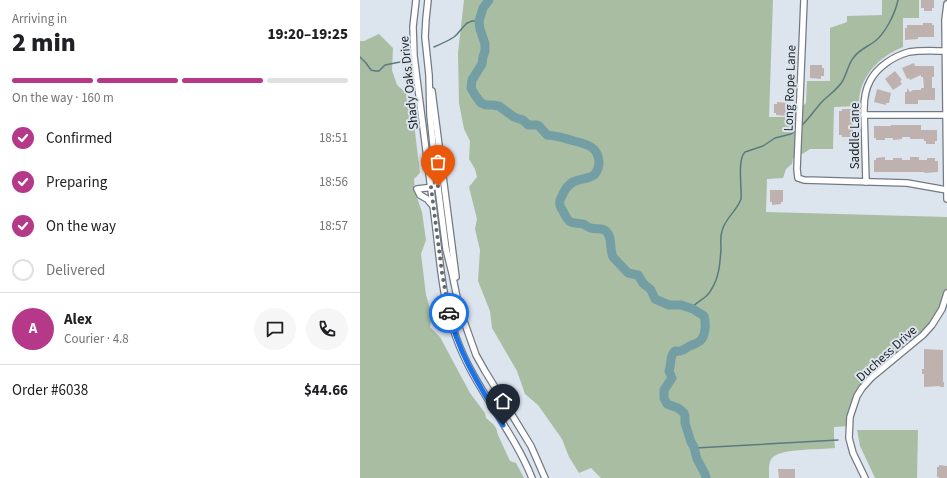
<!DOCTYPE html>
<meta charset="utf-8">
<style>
body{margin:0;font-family:"Source Sans 3",sans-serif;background:#f6f6f6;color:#202124;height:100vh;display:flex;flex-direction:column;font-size:15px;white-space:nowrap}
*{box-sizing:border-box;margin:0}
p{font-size:13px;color:#757577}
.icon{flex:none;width:22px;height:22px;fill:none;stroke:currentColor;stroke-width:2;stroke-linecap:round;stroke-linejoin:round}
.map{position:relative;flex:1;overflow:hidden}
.details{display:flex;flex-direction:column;background:#fff;width:360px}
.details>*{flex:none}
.pin{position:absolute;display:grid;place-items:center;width:34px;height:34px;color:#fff;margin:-41px -17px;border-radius:50% 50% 50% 0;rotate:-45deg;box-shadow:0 0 4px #0007}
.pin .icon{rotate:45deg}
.courier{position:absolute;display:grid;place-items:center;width:40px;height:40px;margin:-20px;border:3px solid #1a73e8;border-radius:50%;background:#fff;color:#222;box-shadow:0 1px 5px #0007}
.head em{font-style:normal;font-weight:800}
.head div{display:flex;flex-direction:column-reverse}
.head{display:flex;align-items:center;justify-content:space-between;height:68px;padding:0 12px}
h1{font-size:26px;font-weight:800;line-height:30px}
.bar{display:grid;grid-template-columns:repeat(4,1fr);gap:6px 4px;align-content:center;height:48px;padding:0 12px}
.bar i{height:5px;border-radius:3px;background:#e0e0e0}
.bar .active{background:#b53889}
.bar p{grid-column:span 4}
.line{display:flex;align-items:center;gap:10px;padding:0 12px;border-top:1px solid #e0e0e0}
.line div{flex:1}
.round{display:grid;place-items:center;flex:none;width:42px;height:42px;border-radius:21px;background:#f6f6f6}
ol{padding:0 12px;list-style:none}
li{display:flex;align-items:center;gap:12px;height:44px}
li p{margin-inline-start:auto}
li .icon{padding:4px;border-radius:50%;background:#b53889;color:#fff;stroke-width:4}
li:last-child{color:#757577}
li i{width:22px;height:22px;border:2px solid #e0e0e0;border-radius:50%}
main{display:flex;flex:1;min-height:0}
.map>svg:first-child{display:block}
.green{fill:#a9bda3}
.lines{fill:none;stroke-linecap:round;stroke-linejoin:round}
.stream{stroke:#5b7a7f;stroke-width:1.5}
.river{stroke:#739fa4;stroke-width:9}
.building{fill:#bfb2ae}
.minor-casing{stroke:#737a83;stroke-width:8}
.minor{stroke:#fff;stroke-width:5.5}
.done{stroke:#63686d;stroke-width:4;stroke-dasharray:0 7.2}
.route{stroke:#1a73e8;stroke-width:5}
.labels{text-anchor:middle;stroke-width:4;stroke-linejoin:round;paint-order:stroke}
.street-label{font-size:13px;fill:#222528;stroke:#dce4ee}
</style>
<main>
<section class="details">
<div class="head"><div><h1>2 min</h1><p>Arriving in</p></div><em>19:20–19:25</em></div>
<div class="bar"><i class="active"></i><i class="active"></i><i class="active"></i><i></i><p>On the way · 160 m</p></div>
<ol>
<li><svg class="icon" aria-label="check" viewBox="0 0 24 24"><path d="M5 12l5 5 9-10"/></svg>Confirmed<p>18:51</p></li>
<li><svg class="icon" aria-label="check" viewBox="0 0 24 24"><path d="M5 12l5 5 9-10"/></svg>Preparing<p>18:56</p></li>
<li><svg class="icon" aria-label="check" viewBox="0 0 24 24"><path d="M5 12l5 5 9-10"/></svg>On the way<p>18:57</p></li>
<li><i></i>Delivered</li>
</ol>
<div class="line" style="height:72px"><b class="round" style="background:#b53889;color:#fff">A</b><div><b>Alex</b><p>Courier · 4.8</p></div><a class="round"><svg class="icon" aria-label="chat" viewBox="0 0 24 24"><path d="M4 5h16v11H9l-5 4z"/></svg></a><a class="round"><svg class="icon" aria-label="phone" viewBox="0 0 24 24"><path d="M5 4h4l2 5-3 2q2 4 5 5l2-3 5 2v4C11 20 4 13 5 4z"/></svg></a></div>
<div class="line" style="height:52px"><div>Order #6038</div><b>$44.66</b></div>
</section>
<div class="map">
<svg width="587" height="478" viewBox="0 0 587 478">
<rect width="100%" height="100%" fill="#dce4ee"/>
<!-- green -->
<g class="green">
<path d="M104 0H413L409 117H430L446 103 447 81H470V28L487 22V16L522 15V0H559V18H543V47C518 57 498 78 499 106L474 107 473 149H450L444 153 433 158 432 164 426 169 423 178 407 179 406 212 587 217V293L575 321 500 391 489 426 474 427V437L475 448C460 450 424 448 413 457 408 461 409 472 409 478H241L231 468 219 473 209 457 202 439 178 405 165 394 157 371 132 328 130 311 118 281 120 250 115 229 117 219 109 187 117 177 115 169 109 159 110 141 104 129 99 103 98 53Z"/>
<polygon points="19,34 33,48 32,70 37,85 46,93 49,105 52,107 60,173 54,179 55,192 62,212 66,240 61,254 66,295 72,315 70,327 80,337 110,393 125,413 126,418 133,424 136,428 138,435 150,461 156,463 164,478 0,478 0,41 4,41"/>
<polygon points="497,430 558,430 557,478 515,478 500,446"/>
</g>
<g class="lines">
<!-- stream -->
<g class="stream">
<path d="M74 47C81 44 88 41 94 37 103 30 104 19 119 21"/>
<polyline points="0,57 6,63 11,70 15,71 19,71 25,65 40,62 46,59"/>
<path d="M440 127C448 120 453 112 460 104 467 96 476 91 482 82 487 74 488 64 494 57 499 50 507 47 514 42 525 34 535 14 538 0"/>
<path d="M331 309C337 300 346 300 351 290 359 278 360 264 361 249 361 243 360 237 362 231 365 218 377 211 381 199 382 187 377 160 385 152L403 146 415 138 431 134 437 130"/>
<polyline points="335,448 478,440"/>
</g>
<!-- river -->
<path class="river" d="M129 0 123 8 119 21 120 29 125 44V51L123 57 122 64 112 80 111 88 115 95 121 103 126 105H133L139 106 154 117 163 120 168 125H177L179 126 187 135C197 136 205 138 214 141 226 144 238 146 239 162 239 167 238 170 235 174 229 180 220 178 213 182 208 185 204 191 202 196 200 199 199 202 200 205 200 208 203 210 204 213 210 225 211 222 223 224 226 225 228 228 231 228 236 230 241 227 246 231 253 238 249 248 253 257L268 273 278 275 283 283 285 285 289 288 291 290 295 299 309 305H321L333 309 344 316C346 323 346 336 340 341 336 344 331 345 328 347 323 350 321 352 315 351 309 356 312 364 309 371L312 378 304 390V398L307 404 318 408 324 413 325 416V423L331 442 334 447 337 459 345 474 346 478"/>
</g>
<!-- building -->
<g class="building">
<polygon points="561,0 574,0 574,8 572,8 572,11 564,11 564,8 561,8"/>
<polygon points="563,23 572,23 572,25 574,25 574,37 558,37 558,39 545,40 545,28 547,28 547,25 563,25"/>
<polygon points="554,63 555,66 574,66 574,77 572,77 572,88 575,88 575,100 558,100 558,104 545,104 545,92 547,92 547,88 550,92 553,90 561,90 561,88 564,88 563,77 561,77 561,75 550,80 549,78 547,79 542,68"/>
<polygon points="450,65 462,65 462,68 464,68 464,76 461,76 461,79 450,78"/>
<polygon points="535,71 542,80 540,81 542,84 533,90 525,79"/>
<polygon points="517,89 531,93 529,103 526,103 526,105 514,102"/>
<polygon points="417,102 428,103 428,116 416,115 416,113 414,113 414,104 417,104"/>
<polygon points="482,109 493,109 493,137 482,137 482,135 479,135 479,111 482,111"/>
<polygon points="531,125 561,125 561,130 577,130 577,141 575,141 575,144 566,144 566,141 564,141 564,139 550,139 550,137 542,137 542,139 533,140 533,138 525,138 525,140 516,140 516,138 514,138 514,126 531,126"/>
<polygon points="525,157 525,160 533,160 533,158 542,158 542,160 550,160 550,157 559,157 559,160 567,160 567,158 575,158 575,161 578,161 578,172 565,173 564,172 514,172 514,160 516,160 516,158"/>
<polygon points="410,190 423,190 423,202 421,202 421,204 412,205 412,202 410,202"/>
<polygon points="564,349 583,350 583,382 584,382 584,387 580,387 580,386 564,387 564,374 562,374 562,369 564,369"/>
<polygon points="579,465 587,466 587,478 579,478 579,477 577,477 577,467 579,467"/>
<polygon points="418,469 435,469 435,478 419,478"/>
</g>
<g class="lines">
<!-- minor casing -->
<g class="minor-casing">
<g id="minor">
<path d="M56 0 53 27 54 56C61 111 68 166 75 221 80 260 82 300 96 337 114 388 152 428 172 478"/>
<polyline points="68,0 66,19 65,37 69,75 70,115 75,164 86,249 92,273 99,307 116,355 125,371 171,446 185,478"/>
<polyline points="444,0 437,169 438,178 444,180 547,183 587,190"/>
<polyline points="587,4 585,20 587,199"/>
<polyline points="72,91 96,277"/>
<polyline points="504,115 587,115"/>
<path d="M506 182 504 109C504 100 505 90 510 81 517 67 534 56 549 52 561 50 575 51 587 51"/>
<polyline points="73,206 67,199 60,195 57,189 74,187"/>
<polyline points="505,478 493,453 489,438 490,417 497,396 502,388 511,378 563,335 572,325 582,309 587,293"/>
</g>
</g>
<!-- minor -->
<use href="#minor" class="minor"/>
</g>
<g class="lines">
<!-- done -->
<polyline class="done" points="78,186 71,187 82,273 89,313"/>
<!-- route -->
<path class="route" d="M89 313C99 355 121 388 143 425"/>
</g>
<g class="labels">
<!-- street labels -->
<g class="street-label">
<text transform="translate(48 83) rotate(-96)" y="5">Shady Oaks Drive</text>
<text transform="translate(429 88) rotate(-88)" y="5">Long Rope Lane</text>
<text transform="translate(494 136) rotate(-90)" y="5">Saddle Lane</text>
<text transform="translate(526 353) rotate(-42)" y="5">Duchess Drive</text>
</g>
</g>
</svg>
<div class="pin" style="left:78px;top:186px;background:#ea580c"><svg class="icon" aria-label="bag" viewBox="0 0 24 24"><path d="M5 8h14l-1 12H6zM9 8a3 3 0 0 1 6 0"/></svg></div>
<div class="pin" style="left:143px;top:425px;background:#1f2937"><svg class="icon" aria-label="home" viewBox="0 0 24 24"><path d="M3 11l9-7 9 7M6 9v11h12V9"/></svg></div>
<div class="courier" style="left:89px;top:313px"><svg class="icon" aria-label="car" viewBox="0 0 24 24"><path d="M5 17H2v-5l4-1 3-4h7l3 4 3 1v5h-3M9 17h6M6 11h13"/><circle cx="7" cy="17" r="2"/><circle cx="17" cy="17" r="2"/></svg></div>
</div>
</main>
